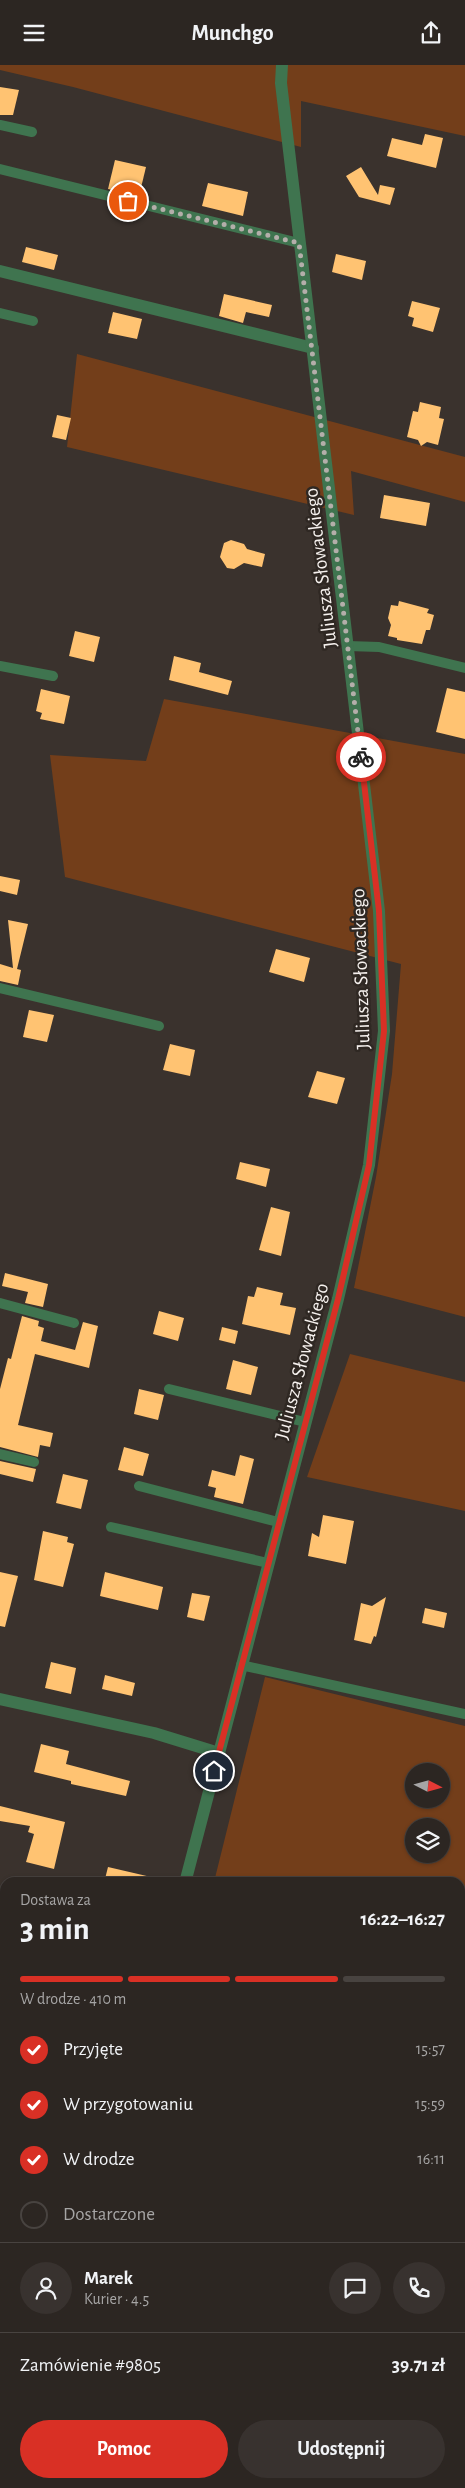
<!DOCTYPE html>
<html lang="pl">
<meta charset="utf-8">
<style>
body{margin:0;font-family:"Alegreya Sans",sans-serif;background:#38322f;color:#f1f3f6;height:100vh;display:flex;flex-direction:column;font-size:19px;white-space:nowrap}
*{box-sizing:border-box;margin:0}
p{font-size:16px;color:#a6a5a5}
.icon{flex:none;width:28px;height:28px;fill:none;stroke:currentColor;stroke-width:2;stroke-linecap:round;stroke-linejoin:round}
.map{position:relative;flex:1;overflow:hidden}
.panel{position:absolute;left:0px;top:1812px;width:465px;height:611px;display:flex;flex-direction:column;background:#2c2622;border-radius:15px 15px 0 0;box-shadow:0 1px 4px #0004,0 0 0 1px #484340}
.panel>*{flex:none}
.needle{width:32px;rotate:96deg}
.fabs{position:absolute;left:405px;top:1698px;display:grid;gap:10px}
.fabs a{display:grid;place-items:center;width:45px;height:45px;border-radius:50%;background:#2c2622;box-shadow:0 1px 4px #0004,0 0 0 1px #484340;font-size:25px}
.pin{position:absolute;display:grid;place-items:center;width:42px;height:42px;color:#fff;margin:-21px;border:2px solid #fff;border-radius:50%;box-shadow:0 1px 5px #0007}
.courier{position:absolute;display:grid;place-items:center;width:50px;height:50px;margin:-25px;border:4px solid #d93025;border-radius:50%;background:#fff;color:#222;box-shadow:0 1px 6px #0007}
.head em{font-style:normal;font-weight:700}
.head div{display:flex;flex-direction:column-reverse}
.head{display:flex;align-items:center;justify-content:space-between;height:85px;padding:0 20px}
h1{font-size:32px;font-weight:700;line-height:38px}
.bar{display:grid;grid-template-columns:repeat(4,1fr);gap:8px 5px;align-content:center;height:60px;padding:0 20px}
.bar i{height:6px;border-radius:4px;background:#484340}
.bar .selected{background:#d93025}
.bar p{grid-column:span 4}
.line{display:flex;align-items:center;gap:12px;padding:0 20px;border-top:1px solid #484340}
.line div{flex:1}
.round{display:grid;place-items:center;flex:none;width:52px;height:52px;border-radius:26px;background:#38322f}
ol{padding:0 20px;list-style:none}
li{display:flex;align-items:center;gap:15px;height:55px}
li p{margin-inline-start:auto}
li .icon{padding:5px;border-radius:50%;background:#d93025;color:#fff;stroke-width:4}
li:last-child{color:#a6a5a5}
li i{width:28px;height:28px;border:2px solid #484340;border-radius:50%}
.cta{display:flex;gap:10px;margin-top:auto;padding:10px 20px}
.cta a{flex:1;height:58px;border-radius:30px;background:#d93025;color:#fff;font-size:20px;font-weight:700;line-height:58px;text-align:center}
.cta a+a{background:#38322f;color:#f1f3f6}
header{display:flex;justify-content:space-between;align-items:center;height:65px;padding:0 20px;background:#2c2622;font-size:22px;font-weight:700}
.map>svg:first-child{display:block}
.green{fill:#733e1a;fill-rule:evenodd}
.building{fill:#ffc372}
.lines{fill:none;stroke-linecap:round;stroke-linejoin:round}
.service{stroke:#3f744f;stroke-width:10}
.minor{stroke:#3f744f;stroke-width:12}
.done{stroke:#b4aeaa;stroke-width:5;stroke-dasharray:0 9}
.route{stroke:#d93025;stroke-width:6}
.labels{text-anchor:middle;stroke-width:5;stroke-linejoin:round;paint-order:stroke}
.street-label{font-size:20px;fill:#f6f1ee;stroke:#2f2823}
</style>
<header><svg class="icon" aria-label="menu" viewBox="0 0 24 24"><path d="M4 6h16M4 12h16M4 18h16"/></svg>Munchgo<svg class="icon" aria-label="share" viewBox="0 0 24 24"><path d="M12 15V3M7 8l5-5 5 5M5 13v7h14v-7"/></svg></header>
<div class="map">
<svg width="465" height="2423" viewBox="0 0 465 2423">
<rect width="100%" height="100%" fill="#3a322d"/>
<!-- green -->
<g class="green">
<polygon points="0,0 465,0 465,71 301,36 301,82 73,22 0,5"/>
<polygon points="77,289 465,392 465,437 351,406 354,450 67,382"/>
<polygon points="164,634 465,689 465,1252 354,1223 376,1112 392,1009 401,899 65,812 50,690 146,696"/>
<polygon points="350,1289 465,1317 465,1446 307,1412"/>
<path d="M265 1612 465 1661V2013L460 2011V1818L214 1817ZM414 1706H441V1734H414ZM414 1761H441V1789H414Z"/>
<polygon points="460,2146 465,2147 465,2423 205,2423 206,2419 460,2419"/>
</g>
<!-- building -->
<g class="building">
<polygon points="0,22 19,25 13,50 0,50"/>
<polygon points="425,69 443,73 436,103 387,91 392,73 422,80"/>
<polygon points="115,95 146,102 139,131 108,124"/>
<polygon points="361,102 378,130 380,120 395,123 390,140 359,132 346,111"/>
<polygon points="208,118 248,127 243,151 202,141"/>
<polygon points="26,182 58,190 54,205 22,197"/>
<polygon points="336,189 366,196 362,215 332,207"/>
<polygon points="224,229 272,240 269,252 246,247 243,258 219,251"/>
<polygon points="412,236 440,243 433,267 412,261 414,253 408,251"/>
<polygon points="113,247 142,254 137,274 108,268"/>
<polygon points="420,337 441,342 439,353 444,354 438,380 427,377 421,381 418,375 407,372 413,346 418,347"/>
<polygon points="57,350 71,353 66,375 52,372"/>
<polygon points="384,430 430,438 426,461 380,453"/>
<polygon points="231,475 244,479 247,484 265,489 262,502 244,498 234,504 227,503 220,492 224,478"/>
<polygon points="399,536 429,544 427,548 434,550 430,565 426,565 422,579 397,575 397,573 388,571 391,560 388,553 391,540 398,541"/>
<polygon points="75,566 100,572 94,597 69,591"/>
<polygon points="174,591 201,598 199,607 232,616 228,630 169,615"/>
<polygon points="447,623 465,627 465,674 436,667"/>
<polygon points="41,624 70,631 64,659 40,654 42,648 36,646"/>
<polygon points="0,811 20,815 17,830 0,826"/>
<polygon points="8,855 28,859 17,904 21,905 18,920 0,916 0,899 13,903"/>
<polygon points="276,884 310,893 304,917 269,907"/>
<polygon points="29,945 54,950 47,977 23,972"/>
<polygon points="170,979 195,985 190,1011 163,1005"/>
<polygon points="317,1006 345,1013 337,1039 308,1032"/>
<polygon points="240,1097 270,1104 266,1122 236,1114"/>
<polygon points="271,1142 290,1147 281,1191 259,1185"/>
<polygon points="5,1208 48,1219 43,1242 25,1238 28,1227 2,1221"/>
<polygon points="257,1222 283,1228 280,1240 296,1243 290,1270 242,1259 248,1231 254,1232"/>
<polygon points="159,1246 184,1253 178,1276 153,1269"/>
<polygon points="22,1251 39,1256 38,1261 44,1263 41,1276 75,1285 83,1257 98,1261 89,1303 35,1289 18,1360 53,1368 50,1382 40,1380 38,1392 0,1382 0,1324 8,1293 11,1294"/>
<polygon points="222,1262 238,1266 235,1279 219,1275"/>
<polygon points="233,1295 258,1302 251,1330 226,1324"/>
<polygon points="139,1324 164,1330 158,1355 134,1349"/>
<polygon points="124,1382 149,1389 143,1411 118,1405"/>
<polygon points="240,1390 254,1394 243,1439 214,1432 216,1423 208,1421 212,1405 235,1411"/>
<polygon points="0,1396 36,1404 33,1417 0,1409"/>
<polygon points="63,1409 88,1415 81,1444 56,1438"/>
<polygon points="323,1450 354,1456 346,1499 308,1491 312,1468 319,1472"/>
<polygon points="43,1466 68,1472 67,1477 74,1479 63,1522 34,1515"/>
<polygon points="0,1507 18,1511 5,1562 0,1561"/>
<polygon points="105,1507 163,1522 158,1545 100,1531"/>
<polygon points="192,1528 210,1531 204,1556 187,1552"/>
<polygon points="386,1532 376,1572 374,1571 371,1579 354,1575 361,1538 372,1541"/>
<polygon points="425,1543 447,1548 444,1563 422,1558"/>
<polygon points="51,1597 76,1603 71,1629 45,1623"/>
<polygon points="105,1610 135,1618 132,1631 102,1624"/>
<polygon points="41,1679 69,1686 66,1699 130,1716 126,1731 71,1719 71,1716 34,1707"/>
<polygon points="0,1741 65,1757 54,1804 26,1797 34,1769 28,1767 30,1761 0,1756"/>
<polygon points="108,1802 151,1812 151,1818 104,1818"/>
</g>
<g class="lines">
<!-- service -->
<g class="service">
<polyline points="0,60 32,67"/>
<polyline points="0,104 299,178"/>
<polyline points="0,248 33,256"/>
<polyline points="348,581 379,582 465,603"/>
<polyline points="0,601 53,611"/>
<polyline points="0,923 159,961"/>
<polyline points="0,1238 74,1258"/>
<polyline points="169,1324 305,1357"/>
<polyline points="0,1389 34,1397"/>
<polyline points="139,1421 278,1457"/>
<polyline points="111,1462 268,1498"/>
<polyline points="241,1600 465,1649"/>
<polyline points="0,2241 5,2242"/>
<polyline points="0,2393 5,2395"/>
</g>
<!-- minor -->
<g class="minor">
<polyline points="0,206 313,283"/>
<polyline points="0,1634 154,1668 219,1688"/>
<polyline points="185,1818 338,1234 369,1100 384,966 379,846 281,18 282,0"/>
<polyline points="29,2423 30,2419"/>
</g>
</g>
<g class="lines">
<!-- done -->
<polyline class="done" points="128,136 299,178 361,692"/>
<!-- route -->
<polyline class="route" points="214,1706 338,1234 369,1100 384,966 379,846 361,692"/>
</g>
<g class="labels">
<!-- street labels -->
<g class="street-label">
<text transform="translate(320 503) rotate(-97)" y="7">Juliusza Słowackiego</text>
<text transform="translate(360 904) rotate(-92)" y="7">Juliusza Słowackiego</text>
<text transform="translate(301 1296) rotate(-75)" y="7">Juliusza Słowackiego</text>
</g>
</g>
</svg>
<div class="fabs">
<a><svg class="needle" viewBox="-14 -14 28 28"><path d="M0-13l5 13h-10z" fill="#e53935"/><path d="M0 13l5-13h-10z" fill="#a6a5a5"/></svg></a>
<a><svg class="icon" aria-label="layers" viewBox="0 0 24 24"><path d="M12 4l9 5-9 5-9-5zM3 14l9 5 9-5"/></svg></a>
</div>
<div class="pin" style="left:128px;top:136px;background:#ea580c"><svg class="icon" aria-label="bag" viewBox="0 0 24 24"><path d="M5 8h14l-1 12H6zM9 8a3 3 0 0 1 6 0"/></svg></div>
<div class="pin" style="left:214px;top:1706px;background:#1f2937"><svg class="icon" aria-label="home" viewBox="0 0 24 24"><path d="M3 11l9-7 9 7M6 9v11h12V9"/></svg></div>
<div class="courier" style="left:361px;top:692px"><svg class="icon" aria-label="bike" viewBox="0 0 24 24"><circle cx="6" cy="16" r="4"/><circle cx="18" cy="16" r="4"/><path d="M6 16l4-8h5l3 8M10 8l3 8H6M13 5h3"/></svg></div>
<section class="panel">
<div class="head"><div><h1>3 min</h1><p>Dostawa za</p></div><em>16:22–16:27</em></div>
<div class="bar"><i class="selected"></i><i class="selected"></i><i class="selected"></i><i></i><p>W drodze · 410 m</p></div>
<ol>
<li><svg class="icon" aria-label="check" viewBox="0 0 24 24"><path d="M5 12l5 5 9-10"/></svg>Przyjęte<p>15:57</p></li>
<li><svg class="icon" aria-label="check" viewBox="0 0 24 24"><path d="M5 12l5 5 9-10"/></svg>W przygotowaniu<p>15:59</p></li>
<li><svg class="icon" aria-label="check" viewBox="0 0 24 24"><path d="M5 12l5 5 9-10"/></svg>W drodze<p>16:11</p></li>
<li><i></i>Dostarczone</li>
</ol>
<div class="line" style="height:90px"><a class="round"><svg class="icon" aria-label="person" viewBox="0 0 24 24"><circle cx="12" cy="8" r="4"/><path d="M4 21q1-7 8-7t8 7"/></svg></a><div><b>Marek</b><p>Kurier · 4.5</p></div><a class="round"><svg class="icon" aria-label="chat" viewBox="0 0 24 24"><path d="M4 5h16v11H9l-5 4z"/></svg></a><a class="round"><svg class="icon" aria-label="phone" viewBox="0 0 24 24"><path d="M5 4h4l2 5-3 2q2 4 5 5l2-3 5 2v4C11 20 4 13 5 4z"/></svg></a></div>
<div class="line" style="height:65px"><div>Zamówienie #9805</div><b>39.71 zł</b></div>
<div class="cta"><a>Pomoc</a><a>Udostępnij</a></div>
</section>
</div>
